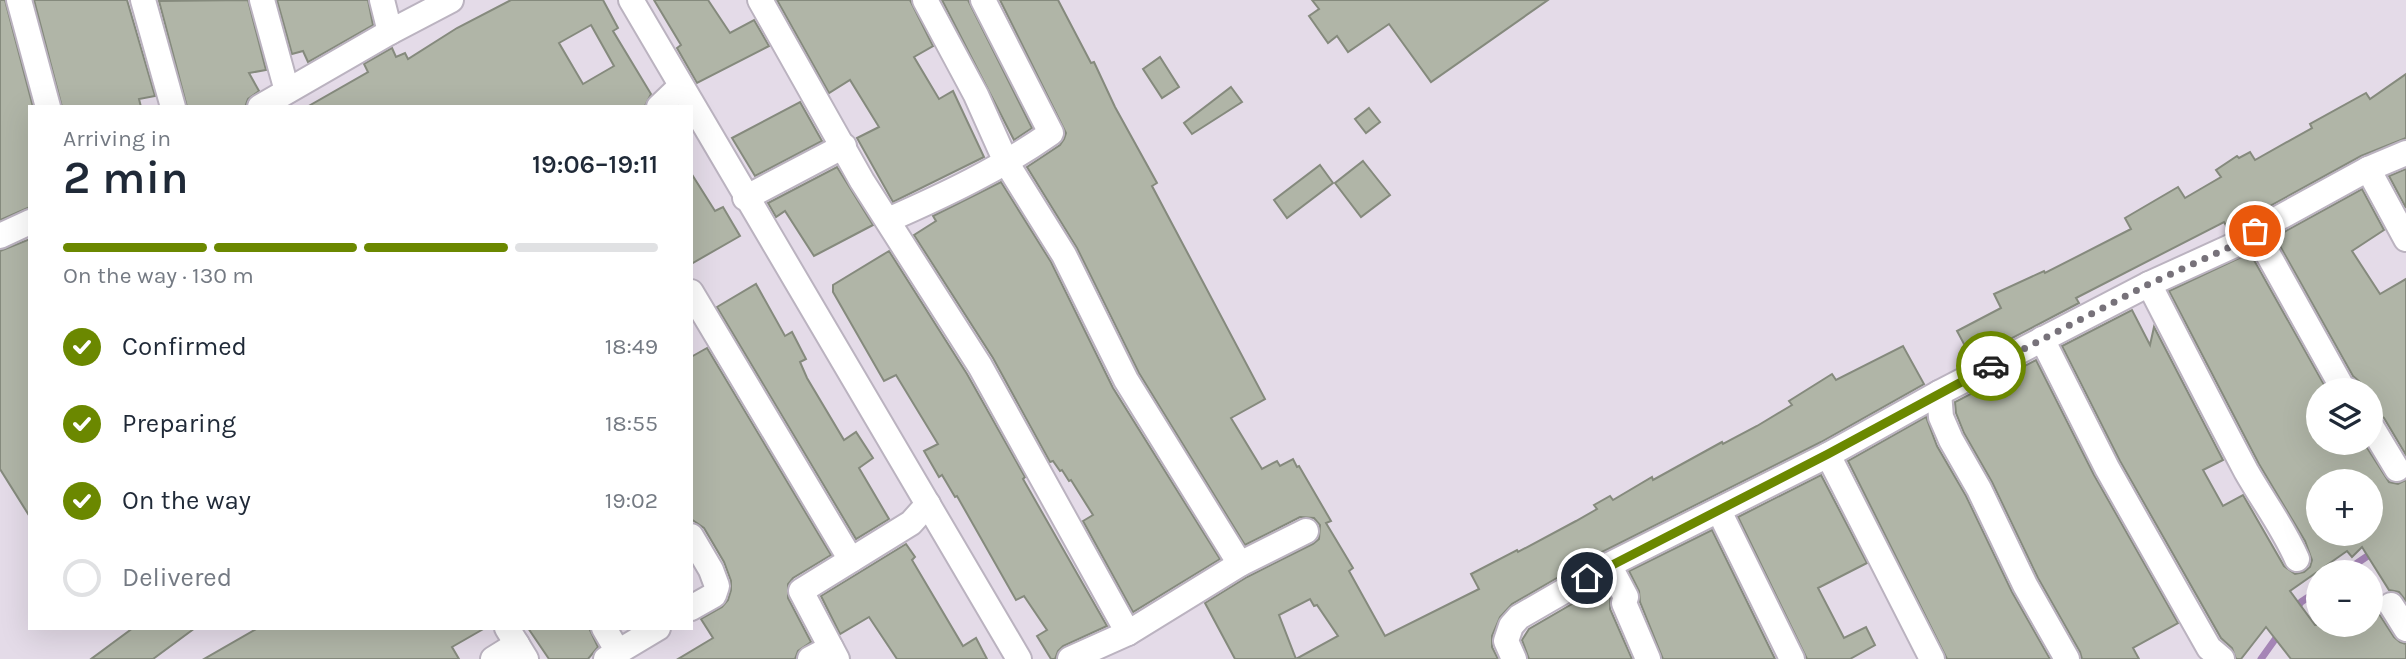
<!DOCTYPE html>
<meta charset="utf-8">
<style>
body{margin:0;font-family:Karla,sans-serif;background:#f2f2f3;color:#1f2937;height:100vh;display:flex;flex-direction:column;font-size:26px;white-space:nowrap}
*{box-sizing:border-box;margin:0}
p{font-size:23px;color:#747a83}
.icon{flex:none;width:38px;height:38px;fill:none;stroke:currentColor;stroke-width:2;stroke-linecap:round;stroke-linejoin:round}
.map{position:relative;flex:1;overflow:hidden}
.details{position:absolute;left:28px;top:105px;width:665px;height:525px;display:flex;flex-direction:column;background:#fff;border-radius:0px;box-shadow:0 7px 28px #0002}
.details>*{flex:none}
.controls{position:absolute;left:2306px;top:378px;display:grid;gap:14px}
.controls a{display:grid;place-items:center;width:77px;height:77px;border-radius:50%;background:#fff;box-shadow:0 7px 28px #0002;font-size:35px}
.pin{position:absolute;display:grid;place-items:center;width:60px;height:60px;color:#fff;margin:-30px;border:4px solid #fff;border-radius:50%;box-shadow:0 2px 7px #0007}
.courier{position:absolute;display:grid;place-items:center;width:70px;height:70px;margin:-35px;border:5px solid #6b8800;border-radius:50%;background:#fff;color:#222;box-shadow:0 2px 9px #0007}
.headline em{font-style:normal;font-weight:600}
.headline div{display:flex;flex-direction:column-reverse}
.headline{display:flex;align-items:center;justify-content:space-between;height:119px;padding:0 35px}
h1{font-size:46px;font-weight:600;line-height:52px}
.bar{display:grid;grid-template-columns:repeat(4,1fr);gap:10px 7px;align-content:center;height:84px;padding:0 35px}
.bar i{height:9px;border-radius:5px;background:#e0e1e3}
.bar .selected{background:#6b8800}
.bar p{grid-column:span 4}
ol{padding:0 35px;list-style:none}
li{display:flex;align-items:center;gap:21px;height:77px}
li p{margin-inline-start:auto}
li .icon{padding:7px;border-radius:50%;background:#6b8800;color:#fff;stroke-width:4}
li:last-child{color:#747a83}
li i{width:38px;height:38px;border:4px solid #e0e1e3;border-radius:50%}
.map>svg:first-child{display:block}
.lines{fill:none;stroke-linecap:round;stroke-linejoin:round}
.stream{stroke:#a585b6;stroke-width:7}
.building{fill:#b0b5a7;stroke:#858a7d;stroke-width:2;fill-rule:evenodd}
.street-casing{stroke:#bbb3c0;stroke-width:28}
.street{stroke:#fff;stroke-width:24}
.done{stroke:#77727a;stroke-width:7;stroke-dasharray:0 12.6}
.route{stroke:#6b8800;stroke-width:9}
</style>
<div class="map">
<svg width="2406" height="659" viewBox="0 0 2406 659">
<rect width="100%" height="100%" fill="#e4dbe8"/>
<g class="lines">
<!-- stream -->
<g class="stream">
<polyline points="2344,572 2375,551"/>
<polyline points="2296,610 2301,602 2319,590"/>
<polyline points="2261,659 2281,631"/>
</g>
</g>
<!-- building -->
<g class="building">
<polygon points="0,0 5,0 33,107 30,107 30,207 0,220"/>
<polygon points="34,0 127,0 155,96 139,99 141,107 62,107"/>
<polygon points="248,0 266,70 249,73 259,91 248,99 245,107 187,107 159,1"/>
<polygon points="277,0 368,0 373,25 308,62 303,51 292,54"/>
<path d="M511 0H603L618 28 613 31 651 94 645 106 307 107 368 72 364 64 392 48 396 57 405 53 408 59 457 28ZM591 25 614 66 583 84 559 43Z"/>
<polygon points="654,0 708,0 730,33 754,20 769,46 697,83 677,48 681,45"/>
<polygon points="777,0 910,0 933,46 914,57 939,99 953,91 984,157 893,202 857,138 879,127 850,80 829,93"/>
<polygon points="942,0 968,0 1032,128 1014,140"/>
<polygon points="1000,0 1058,0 1091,63 1094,62 1115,107 1157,183 1152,186 1265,399 1231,418 1262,469 1277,461 1280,466 1293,459 1297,467 1299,466 1331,521 1326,523 1353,568 1349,571 1385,636 1479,589 1471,574 1517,550 1518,552 1576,521 1597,509 1594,505 1610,496 1613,500 1652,477 1653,480 1722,442 1723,444 1757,426 1792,405 1789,401 1832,374 1836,380 1903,346 1924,384 1821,442 1602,552 1512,604 1500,617 1492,636 1492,647 1498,659 1296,659 1338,636 1317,605 1314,606 1310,599 1279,615 1296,659 1235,659 1205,603 1247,577 1313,544 1319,539 1320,525 1314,518 1300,517 1245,545 1139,373 1077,248 1027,167 1060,145 1064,139 1066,133"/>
<polygon points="1312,0 1548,0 1431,82 1389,24 1348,52 1337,36 1328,43 1309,16 1319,9"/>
<polygon points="1160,57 1179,87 1162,98 1143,69"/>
<polygon points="2406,74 2406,138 2361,156 2248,218 2231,230 2229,231 2224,222 2076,298 2079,303 1972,359 1957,331 2001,308 1994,294 2044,271 2045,273 2131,229 2125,218 2178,187 2185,198 2221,177 2216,170 2237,156 2239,158 2250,152 2255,160 2312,128 2310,124 2366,93 2370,99"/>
<polygon points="1231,87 1242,102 1192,134 1184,123"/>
<polygon points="800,102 822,141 755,176 732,138"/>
<polygon points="1369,108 1380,122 1366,133 1355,119"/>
<polygon points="1363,161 1390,195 1361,217 1335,183"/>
<polygon points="1320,165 1333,183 1287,218 1274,200"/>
<polygon points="837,167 873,225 814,256 785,211 776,217 768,203"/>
<polygon points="2406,169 2406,208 2389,176"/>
<polygon points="691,173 715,211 723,207 740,236 691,264"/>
<polygon points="1001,182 1051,262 1113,388 1220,559 1133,612 1083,521 1093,515 1071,480 1069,481 1062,470 1060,471 1053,461 1050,462 993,358 914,235 936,221 933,216"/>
<polygon points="2362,189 2384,230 2352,251 2380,294 2406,279 2406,455 2384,418 2375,412 2371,407 2371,390 2362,390 2360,382 2353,376 2275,237"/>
<polygon points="30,239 30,517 0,469 0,251"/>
<polygon points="889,251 967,374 1025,477 1023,479 1107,626 1063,646 1058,651 1055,659 1051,659 1037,636 1047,630 1024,596 1016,600 957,496 955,497 942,475 939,477 924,451 938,444 896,375 884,381 833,292 833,285"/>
<path d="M2250 253 2327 390H2319V443H2364L2389 482 2398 484 2406 480V601L2399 592 2389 590 2362 547 2352 557 2347 551 2290 591 2315 625H2371V619L2379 614 2394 637 2400 642 2406 644V659H2291L2266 627 2241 659H2236L2232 648 2221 638 2120 461 2062 346 2132 310 2150 345 2154 327 2223 460 2203 470 2223 506 2243 495 2284 566 2295 574 2304 572 2310 567 2312 560 2305 541 2259 464 2169 291ZM2319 481H2371V534H2319Z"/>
<polygon points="756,284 785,336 792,332 806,359 800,362 807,378 844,440 856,432 873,458 859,468 889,519 856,539 717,307"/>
<polygon points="707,348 831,555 793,578 788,584 788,598 811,642 798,651 795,659 678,659 713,638 701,619 722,607 728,600 731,590 731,581 724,562 704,528 691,519 691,357"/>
<polygon points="2036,360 2094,475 2178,623 2133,648 2139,659 2082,659 2080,652 2038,578 1992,482 1964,433 1956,413 1955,402"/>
<polygon points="1926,417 1937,446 1966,496 2012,592 2050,659 1947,659 1848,461"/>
<polygon points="1821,475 1867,563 1818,588 1844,638 1866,627 1875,645 1850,659 1807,659 1738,517"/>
<polygon points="1712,530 1775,659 1663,659 1640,602 1639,591 1629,571"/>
<polygon points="906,544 915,557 912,560 963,646 976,638 987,659 897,659 869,617 840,634 821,596"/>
<polygon points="1603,586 1610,598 1610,609 1632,659 1529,659 1522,640 1529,629"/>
<polygon points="133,628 195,628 153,659 91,659"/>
<polygon points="258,628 485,628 452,647 459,659 204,659"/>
<polygon points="528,628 589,628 598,647 588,659 549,659"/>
</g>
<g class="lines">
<!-- street casing -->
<g class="street-casing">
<g id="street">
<polyline points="19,0 48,107"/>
<polyline points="143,0 173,107"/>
<polyline points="262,0 287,91"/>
<polyline points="382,0 390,32"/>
<polyline points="631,0 1019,659"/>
<polyline points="760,0 862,181 980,366 1128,633"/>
<polyline points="925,0 976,95 1006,162 1064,255 1126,380 1240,564"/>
<polyline points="260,107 390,32 451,0"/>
<polyline points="659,107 681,86"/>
<polyline points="2368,169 2406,239"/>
<polyline points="745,198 844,146"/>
<path d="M888 220C945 195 1000 169 1051 133L983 0"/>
<polyline points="2255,231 2342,387 2347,390"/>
<polyline points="0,236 30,222"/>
<path d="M2149 284C2181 346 2213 409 2246 471 2263 501 2283 527 2297 559"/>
<polyline points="691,292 851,560"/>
<polyline points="2042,339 2107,468 2209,648 2222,659"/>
<polyline points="1939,393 1941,417 1951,440 1979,489 2025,585 2067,659"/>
<polyline points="2371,426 2397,469"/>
<polyline points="1828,455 1932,659"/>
<polyline points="1719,511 1792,659"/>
<polyline points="691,536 711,570 717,586 714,595 691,608"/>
<polyline points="1609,565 1626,597 1624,603 1648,659"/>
<polyline points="2391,605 2406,629"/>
<polyline points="507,628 526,659"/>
<polyline points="604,628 618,652"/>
<polyline points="493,659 517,644"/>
<polyline points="606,659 658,628"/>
<polyline points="810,659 831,648"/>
<polyline points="837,659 801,591 911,523 928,504"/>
<polyline points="1070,659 1128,633 1240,564 1306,531"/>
<polyline points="1514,659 1506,641 1511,626 1519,617 1609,565 1828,455 1939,393 2149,284 2239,243 2255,231 2368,169 2406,153"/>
</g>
</g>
<!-- street -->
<use href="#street" class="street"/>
</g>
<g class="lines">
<!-- done -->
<polyline class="done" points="1991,366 2149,284 2239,243 2255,231"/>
<!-- route -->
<polyline class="route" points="1587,578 1828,454 1991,366"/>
</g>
</svg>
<div class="controls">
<a><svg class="icon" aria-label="layers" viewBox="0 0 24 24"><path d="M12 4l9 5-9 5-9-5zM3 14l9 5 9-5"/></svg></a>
<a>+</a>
<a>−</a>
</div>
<div class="pin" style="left:2255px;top:231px;background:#ea580c"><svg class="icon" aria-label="bag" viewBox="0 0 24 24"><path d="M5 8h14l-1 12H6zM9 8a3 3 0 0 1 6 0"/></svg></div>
<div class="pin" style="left:1587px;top:578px;background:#1f2937"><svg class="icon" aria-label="home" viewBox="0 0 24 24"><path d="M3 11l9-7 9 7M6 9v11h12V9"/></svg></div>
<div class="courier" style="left:1991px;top:366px"><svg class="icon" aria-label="car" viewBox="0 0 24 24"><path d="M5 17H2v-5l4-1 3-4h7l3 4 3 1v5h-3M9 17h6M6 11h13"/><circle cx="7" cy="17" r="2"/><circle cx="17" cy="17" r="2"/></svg></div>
<section class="details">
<div class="headline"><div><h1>2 min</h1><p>Arriving in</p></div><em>19:06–19:11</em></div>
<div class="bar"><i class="selected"></i><i class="selected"></i><i class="selected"></i><i></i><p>On the way · 130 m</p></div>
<ol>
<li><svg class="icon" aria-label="check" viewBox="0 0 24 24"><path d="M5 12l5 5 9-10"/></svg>Confirmed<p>18:49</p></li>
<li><svg class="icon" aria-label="check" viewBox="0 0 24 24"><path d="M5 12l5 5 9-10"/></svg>Preparing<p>18:55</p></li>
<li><svg class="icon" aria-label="check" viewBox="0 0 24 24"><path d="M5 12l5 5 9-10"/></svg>On the way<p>19:02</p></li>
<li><i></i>Delivered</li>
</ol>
</section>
</div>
